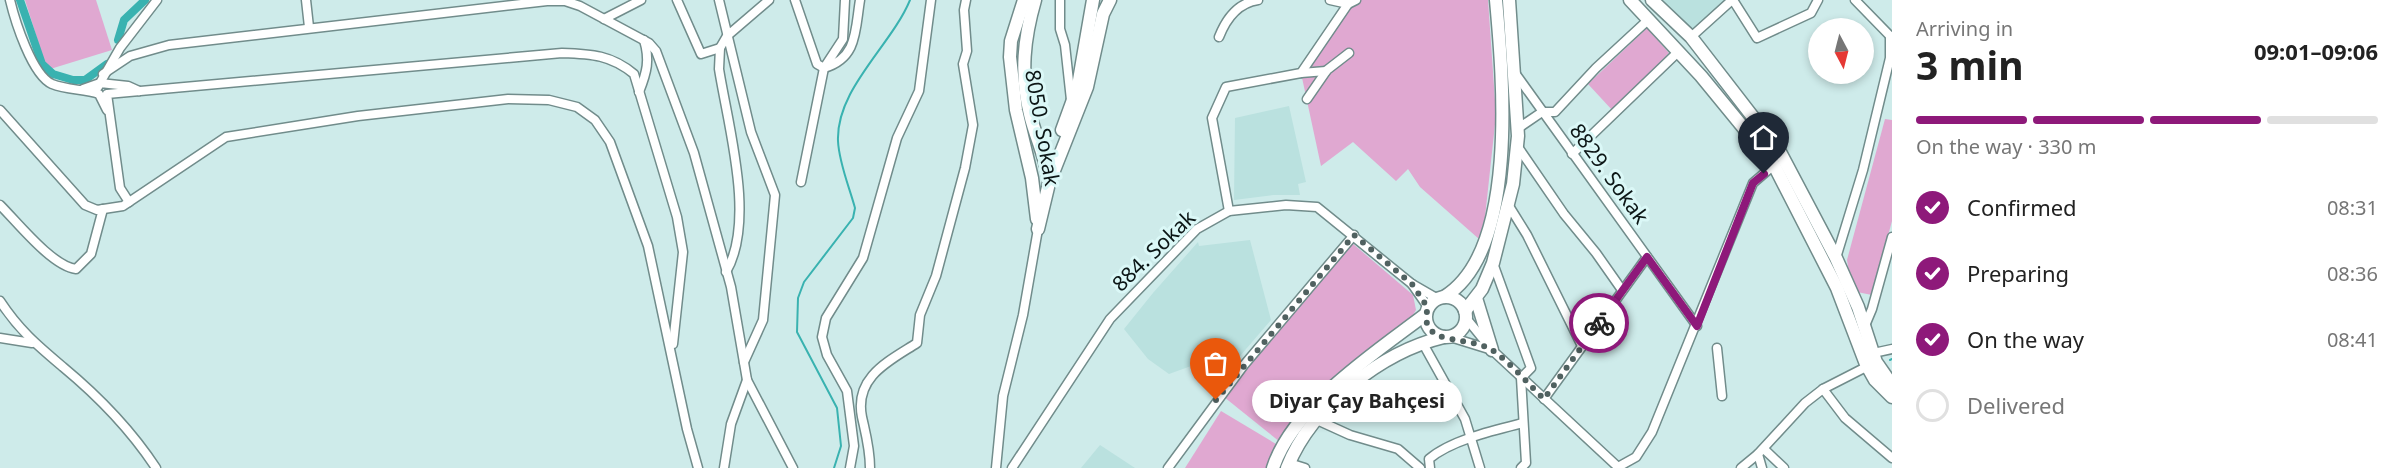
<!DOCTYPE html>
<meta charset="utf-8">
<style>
body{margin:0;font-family:"Noto Sans",sans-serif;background:#f2f2f2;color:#222;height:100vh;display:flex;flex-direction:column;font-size:22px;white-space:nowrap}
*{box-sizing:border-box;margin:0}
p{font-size:20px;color:#767676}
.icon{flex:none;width:33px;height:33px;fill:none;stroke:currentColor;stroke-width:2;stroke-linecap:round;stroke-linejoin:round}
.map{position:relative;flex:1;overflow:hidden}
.details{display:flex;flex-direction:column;background:#fff;width:510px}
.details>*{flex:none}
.needle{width:39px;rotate:173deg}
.controls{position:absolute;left:1808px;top:18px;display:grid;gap:12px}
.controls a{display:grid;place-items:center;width:66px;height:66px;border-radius:50%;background:#fff;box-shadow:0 3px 9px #0003;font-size:30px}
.pin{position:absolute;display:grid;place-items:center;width:51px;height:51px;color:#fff;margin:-62px -26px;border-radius:50% 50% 50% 0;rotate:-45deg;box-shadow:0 0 6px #0007}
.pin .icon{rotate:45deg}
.courier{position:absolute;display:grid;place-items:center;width:60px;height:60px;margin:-30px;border:4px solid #8e197a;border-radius:50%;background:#fff;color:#222;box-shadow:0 2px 8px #0007}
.bubble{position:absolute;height:42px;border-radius:21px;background:#fff;box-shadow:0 3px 9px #0003;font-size:20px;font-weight:700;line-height:42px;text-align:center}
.head em{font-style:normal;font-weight:700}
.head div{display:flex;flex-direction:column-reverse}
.head{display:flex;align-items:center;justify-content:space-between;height:102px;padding:0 24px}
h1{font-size:39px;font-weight:700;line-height:45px}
.bar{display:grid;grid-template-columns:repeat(4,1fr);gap:9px 6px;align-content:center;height:72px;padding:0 24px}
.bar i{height:8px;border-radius:4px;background:#e0e0e0}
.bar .active{background:#8e197a}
.bar p{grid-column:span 4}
ol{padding:0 24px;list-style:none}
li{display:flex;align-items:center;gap:18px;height:66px}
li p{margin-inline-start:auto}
li .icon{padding:6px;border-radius:50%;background:#8e197a;color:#fff;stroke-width:4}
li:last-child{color:#767676}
li i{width:33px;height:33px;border:3px solid #e0e0e0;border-radius:50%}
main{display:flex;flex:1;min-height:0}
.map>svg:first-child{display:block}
.built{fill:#bae1df}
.green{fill:#e0a8d1}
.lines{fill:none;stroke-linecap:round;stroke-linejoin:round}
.stream{stroke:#39b2b0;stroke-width:2}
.canal{stroke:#39b2b0;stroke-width:8}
.street-casing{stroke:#718c8b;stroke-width:11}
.secondary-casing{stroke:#718c8b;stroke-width:15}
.street{stroke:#fff;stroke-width:8}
.secondary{stroke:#fff;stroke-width:12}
.done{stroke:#506160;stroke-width:6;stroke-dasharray:0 10.8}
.route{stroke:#8e197a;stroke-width:8}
.labels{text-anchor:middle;stroke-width:6;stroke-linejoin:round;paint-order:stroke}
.street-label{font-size:21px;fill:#0c1616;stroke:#dbf8f7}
</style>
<main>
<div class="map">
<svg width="1892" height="468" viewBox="0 0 1892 468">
<rect width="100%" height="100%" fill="#ceebea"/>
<!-- built -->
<g class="built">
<polygon points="1652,0 1730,0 1691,37"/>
<polygon points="1289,106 1306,182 1298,184 1300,195 1273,195 1234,200 1235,118"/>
<polygon points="1250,240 1271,320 1234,363 1205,361 1169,374 1148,359 1124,329 1153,293 1198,242 1199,246"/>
<polygon points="1100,445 1135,468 1081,468"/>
</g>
<!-- green -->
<g class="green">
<polygon points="25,0 96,0 112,50 47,70"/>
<polygon points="1357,0 1488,0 1496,115 1485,217 1479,239 1420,187 1408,169 1396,181 1353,142 1321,166 1301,73 1352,3"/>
<polygon points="1647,28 1669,53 1613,111 1588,84"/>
<polygon points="1885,119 1892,120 1892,221 1872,295 1857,292 1850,279 1847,260"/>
<polygon points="1352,243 1413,295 1416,310 1410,320 1280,442 1224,397 1263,346"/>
<polygon points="1221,411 1276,444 1266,468 1185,468"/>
</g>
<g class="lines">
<!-- stream -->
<g class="stream">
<polyline points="1890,360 1892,359"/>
<path d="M834 468 841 446 837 408 797 332 798 298 804 282 853 218 855 208C849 186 839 163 838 141 836 89 891 46 910 0"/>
</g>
<!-- canal -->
<g class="canal">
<polyline points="20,0 42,64 53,74 73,80 85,80 107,64"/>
<polyline points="118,40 124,20 145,0"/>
</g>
<!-- street casing -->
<g class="street-casing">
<g id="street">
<path d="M10 0C15 21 32 75 52 84 67 90 84 89 99 94L107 110"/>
<polyline points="306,0 309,27"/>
<polyline points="677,0 701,54 720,48 727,36 769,0"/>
<polyline points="719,0 751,132 775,195 763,320 744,362"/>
<path d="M795 0 817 64 824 68C858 58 855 30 860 0"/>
<polyline points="1060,0 1060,29 1065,45 1071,100"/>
<polyline points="1330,0 1348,4 1356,0"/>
<polyline points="1733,0 1757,38 1811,13 1818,0"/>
<polyline points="1855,0 1892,38"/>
<polyline points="604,19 641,0"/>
<path d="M1219 37C1226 19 1238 3 1258 0"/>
<polyline points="1691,37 1732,0"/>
<path d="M720 48 719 69C728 126 756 221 726 272"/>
<polyline points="1301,73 1326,71"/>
<polyline points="1515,73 1697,326"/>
<polyline points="103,74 130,56 169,45 547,1 565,1 580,6 649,43 656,51 694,153 731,287 747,380 793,468"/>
<polyline points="98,87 100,83 128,86 139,91"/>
<polyline points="83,89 100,83 120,48 157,0"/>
<path d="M639 92C647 72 650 60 644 40"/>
<polyline points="1307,99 1327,70 1349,53"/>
<polyline points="0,110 85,205 97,210 123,206 226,137 358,116 508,99 549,100 577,107 595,120 610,142 648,246 687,429 698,468"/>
<polyline points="1517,129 1542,112 1555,112 1596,68 1648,20"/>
<polyline points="1518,147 1564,214 1596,253 1622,290"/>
<polyline points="1572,154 1678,52"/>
<polyline points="801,182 824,68 843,39 845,0"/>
<path d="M129 202 120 188 107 94 562 53C592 54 611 55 634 74L677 217 683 252 673 344"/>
<path d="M0 205C18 223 52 266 76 269L91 254 103 209"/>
<polyline points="1509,206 1527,235 1582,346"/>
<polyline points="1229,211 1212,118 1226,87 1301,73 1348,4"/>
<polyline points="1836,258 1863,170 1890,58 1890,36"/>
<polyline points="1493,263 1531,368 1521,378 1526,463 1521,468"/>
<polyline points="1412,284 1428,307"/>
<path d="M0 301C19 330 37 345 63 367 98 396 131 430 156 468"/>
<polyline points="1864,328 1872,309 1892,237"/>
<polyline points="1450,337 1492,350 1466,318"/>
<polyline points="0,338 32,343"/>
<polyline points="1717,348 1722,396"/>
<polyline points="1426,349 1465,419 1480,468"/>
<polyline points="1492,350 1619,468"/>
<polyline points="1869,354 1892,349"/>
<polyline points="1823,389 1845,418 1892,458"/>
<polyline points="1544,399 1647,257"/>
<polyline points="1317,420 1350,435 1398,449 1420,468"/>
<polyline points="1765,450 1784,468"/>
<polyline points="1289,463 1305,468"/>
<polyline points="1618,467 1636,457 1652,432 1753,183 1774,165"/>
<polyline points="724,468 731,424 747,380"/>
<polyline points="850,468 854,446 847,391 827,355 822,337 826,318 863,258 897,138 919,91 931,0"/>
<path d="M870 468C870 449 866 435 862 417 854 377 889 361 917 343L920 315 936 276 965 168 973 125 963 64 967 51 964 10 966 0"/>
<polyline points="996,468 1003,396 1023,315 1038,229"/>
<polyline points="1012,468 1110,319 1197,229 1229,211 1286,205 1317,207 1412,284 1438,299"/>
<polyline points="1168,468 1244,365 1354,235"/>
<path d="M1430 468 1429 459C1451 440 1495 430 1523 423"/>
<polyline points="1741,468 1758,454"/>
<polyline points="1762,468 1758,454 1805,403 1823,389 1870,365"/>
</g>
</g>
<!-- secondary casing -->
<g class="secondary-casing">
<g id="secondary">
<polyline points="1024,0 1011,41 1010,57 1016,110 1032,178 1037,219"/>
<path d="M1035 0C1024 38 1020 74 1030 114 1035 136 1046 157 1049 180"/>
<polyline points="1630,0 1701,76 1774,165 1837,288 1866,364 1875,380 1892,397"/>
<polyline points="1652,0 1691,37 1780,152 1836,258 1858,307 1876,362 1892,385"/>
<polyline points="1062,130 1078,86 1093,0"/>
<polyline points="1038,229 1049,183 1087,87 1103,14 1110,0"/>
<path d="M1444 297C1519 251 1503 77 1496 0"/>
<circle cx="1446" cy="317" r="20"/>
<polyline points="1476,298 1492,350"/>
<polyline points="1465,311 1482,289 1493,263 1513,184 1518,136 1509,0"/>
<path d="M1273 468C1293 406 1376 352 1426 314"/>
<path d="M1287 468C1311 407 1381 352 1444 337"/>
</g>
</g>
<!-- street -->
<use href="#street" class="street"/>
<!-- secondary -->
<use href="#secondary" class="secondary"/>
</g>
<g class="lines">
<!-- done -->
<path class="done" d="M1216 400 1354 235 1412 284 1428 308C1425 317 1425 326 1434 333 1443 341 1477 340 1492 350 1511 363 1528 384 1544 399L1599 323"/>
<!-- route -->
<polyline class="route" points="1599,323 1647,257 1697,326 1753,183 1764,174"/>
</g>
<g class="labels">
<!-- street labels -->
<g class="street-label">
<text transform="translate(1042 128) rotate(80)" y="7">8050. Sokak</text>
<text transform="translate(1609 174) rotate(54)" y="7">8829. Sokak</text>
<text transform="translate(1154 251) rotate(-44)" y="7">884. Sokak</text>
</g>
</g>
</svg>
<div class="controls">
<a><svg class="needle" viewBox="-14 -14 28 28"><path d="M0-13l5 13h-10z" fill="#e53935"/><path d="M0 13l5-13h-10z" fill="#767676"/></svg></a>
</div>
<div class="pin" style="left:1216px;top:400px;background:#ea580c"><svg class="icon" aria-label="bag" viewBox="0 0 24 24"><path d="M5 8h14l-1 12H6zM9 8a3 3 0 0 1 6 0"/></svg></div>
<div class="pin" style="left:1764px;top:174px;background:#1f2937"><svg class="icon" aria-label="home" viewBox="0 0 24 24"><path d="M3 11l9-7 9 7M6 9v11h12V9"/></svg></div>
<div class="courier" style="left:1599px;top:323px"><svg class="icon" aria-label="bike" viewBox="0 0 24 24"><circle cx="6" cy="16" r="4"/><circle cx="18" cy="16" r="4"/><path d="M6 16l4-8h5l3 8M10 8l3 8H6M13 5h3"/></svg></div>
<div class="bubble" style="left:1252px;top:380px;width:210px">Diyar Çay Bahçesi</div>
</div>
<section class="details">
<div class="head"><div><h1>3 min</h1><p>Arriving in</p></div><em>09:01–09:06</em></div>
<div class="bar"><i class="active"></i><i class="active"></i><i class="active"></i><i></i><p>On the way · 330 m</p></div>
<ol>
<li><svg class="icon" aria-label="check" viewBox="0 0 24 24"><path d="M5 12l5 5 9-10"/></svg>Confirmed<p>08:31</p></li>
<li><svg class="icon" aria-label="check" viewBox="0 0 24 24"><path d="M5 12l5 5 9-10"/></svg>Preparing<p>08:36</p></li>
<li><svg class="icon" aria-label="check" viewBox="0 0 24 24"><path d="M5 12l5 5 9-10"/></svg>On the way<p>08:41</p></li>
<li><i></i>Delivered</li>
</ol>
</section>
</main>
